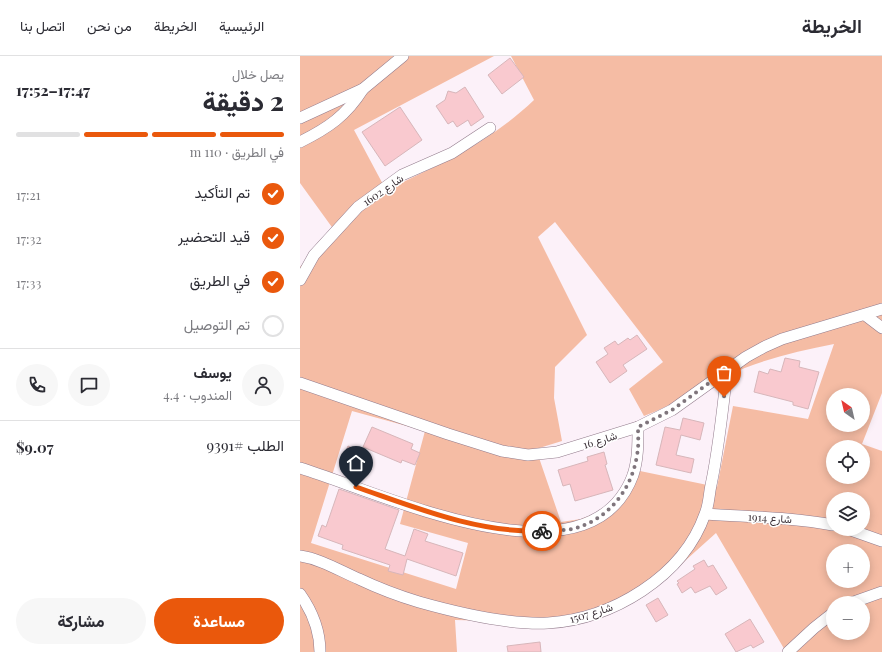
<!DOCTYPE html>
<html lang="ar">
<meta charset="utf-8">
<style>
body{margin:0;font-family:"Playfair Display",Vazirmatn,serif;background:#f7f7f7;color:#2b2b33;direction:rtl;height:100vh;display:flex;flex-direction:column;font-size:15px;white-space:nowrap}
*{box-sizing:border-box;margin:0}
p{font-size:13px;color:#7c7c81}
.icon{flex:none;width:22px;height:22px;fill:none;stroke:currentColor;stroke-width:2;stroke-linecap:round;stroke-linejoin:round}
.map{position:relative;flex:1;overflow:hidden;direction:ltr}
.sheet{display:flex;flex-direction:column;background:#fff;width:300px}
.sheet>*{flex:none}
.needle{width:26px;rotate:326deg}
.tools{position:absolute;left:526px;top:332px;display:grid;gap:8px}
.tools a{display:grid;place-items:center;width:44px;height:44px;border-radius:50%;background:#fff;box-shadow:0 2px 10px #0003;font-size:20px}
.pin{position:absolute;display:grid;place-items:center;width:34px;height:34px;color:#fff;margin:-41px -17px;border-radius:50% 50% 50% 0;rotate:-45deg;box-shadow:0 0 4px #0007}
.pin .icon{rotate:45deg}
.courier{position:absolute;display:grid;place-items:center;width:40px;height:40px;margin:-20px;border:3px solid #ea580c;border-radius:50%;background:#fff;color:#222;box-shadow:0 1px 5px #0007}
.head em{font-style:normal;font-weight:800}
.head div{display:flex;flex-direction:column-reverse}
.head{display:flex;align-items:center;justify-content:space-between;height:68px;padding:0 16px}
h1{font-size:26px;font-weight:800;line-height:30px}
.bar{display:grid;grid-template-columns:repeat(4,1fr);gap:6px 4px;align-content:center;height:48px;padding:0 16px}
.bar i{height:5px;border-radius:3px;background:#e1e1e2}
.bar .active{background:#ea580c}
.bar p{grid-column:span 4}
.line{display:flex;align-items:center;gap:10px;padding:0 16px;border-top:1px solid #e1e1e2}
.line div{flex:1}
.round{display:grid;place-items:center;flex:none;width:42px;height:42px;border-radius:21px;background:#f7f7f7}
ol{padding:0 16px;list-style:none}
li{display:flex;align-items:center;gap:12px;height:44px}
li p{margin-inline-start:auto}
li .icon{padding:4px;border-radius:50%;background:#ea580c;color:#fff;stroke-width:4}
li:last-child{color:#7c7c81}
li i{width:22px;height:22px;border:2px solid #e1e1e2;border-radius:50%}
.button{display:flex;gap:8px;margin-top:auto;padding:8px 16px}
.button a{flex:1;height:46px;border-radius:24px;background:#ea580c;color:#fff;font-size:16px;font-weight:800;line-height:46px;text-align:center}
.button a+a{background:#f7f7f7;color:#2b2b33}
header{display:flex;align-items:center;gap:24px;box-sizing:border-box;height:56px;padding:0 20px;background:#fff;border-bottom:1px solid #e1e1e2}
header strong{font-size:19px}
nav{display:flex;gap:22px;margin-inline-start:auto;font-size:14px}
main{display:flex;flex:1;min-height:0}
.map>svg:first-child{display:block}
.green{fill:#f5bca4;fill-rule:evenodd}
.building{fill:#f9c9cf;stroke:#d7b6ba}
.lines{fill:none;stroke-linecap:round;stroke-linejoin:round}
.street-casing{stroke:#927b8c;stroke-width:12}
.street{stroke:#fff;stroke-width:11}
.done{stroke:#7f757c;stroke-width:4;stroke-dasharray:0 7.2}
.route{stroke:#ea580c;stroke-width:5}
.labels{text-anchor:middle;stroke-width:3;stroke-linejoin:round;paint-order:stroke}
.street-label{font-size:11px;fill:#3c3239;stroke:#fff}
</style>
<header>
<strong>الخريطة</strong>
<nav><a>الرئيسية</a><a>الخريطة</a><a>من نحن</a><a>اتصل بنا</a></nav>
</header>
<main>
<div class="map">
<svg width="582" height="596" viewBox="0 0 582 596">
<rect width="100%" height="100%" fill="#fcf1f9"/>
<!-- green -->
<path class="green" d="M0 0H194L54 74 86 134C141 108 190 86 234 44L211 0H582V337L562 388 582 395V596H486L416 477 367 521 339 540 243 566 155 564 157 596H0V211L34 174 0 127ZM255 166 363 306 329 333 344 360C373 349 398 333 426 320 460 304 497 295 534 288L508 363 433 350 417 431 340 415 301 455 281 463 261 466 236 393 262 385 254 342 255 311 287 279 238 181ZM533 339H563V369H533ZM52 355 125 375 100 468 168 487 156 533 11 487ZM533 391H563V421H533ZM533 443H563V473H533ZM533 495H563V525H533ZM533 547H563V577H533Z"/>
<!-- building -->
<g class="building">
<polygon points="210,2 224,21 202,38 188,19"/>
<polygon points="165,31 184,61 171,70 168,64 157,71 153,65 148,68 136,50 145,44 148,35 156,37"/>
<polygon points="100,51 122,84 85,110 62,76"/>
<polygon points="337,279 347,293 323,309 327,315 310,327 296,306 308,298 304,292 315,285 318,289 328,282 330,284"/>
<polygon points="485,302 500,305 499,311 519,316 508,353 493,349 493,346 454,336 459,315 468,318 470,313 481,316"/>
<polygon points="383,362 404,367 400,384 381,379 376,399 394,403 391,417 356,409 365,371 380,374"/>
<polygon points="72,371 113,388 111,393 120,397 115,409 102,404 101,407 63,391"/>
<polygon points="48,390 66,398 60,413 42,405"/>
<polygon points="304,396 307,408 305,409 313,434 275,445 270,428 263,430 258,414 288,405 287,401"/>
<polygon points="39,433 99,454 85,493 105,500 114,473 128,478 125,485 163,497 156,520 107,503 103,519 88,515 90,509 42,493 43,489 18,480 22,469 26,471"/>
<polygon points="404,504 408,511 413,509 427,532 416,539 410,530 395,537 391,531 382,537 377,528 379,527 377,525 395,513 393,510"/>
<polygon points="358,542 368,559 356,566 346,549"/>
<polygon points="450,563 464,586 453,592 451,589 436,596 425,578"/>
<polygon points="240,586 241,596 208,596 207,590"/>
</g>
<g class="lines">
<!-- street casing -->
<g class="street-casing">
<g id="street">
<polyline points="0,62 63,33 103,0"/>
<path d="M0 86C28 72 46 60 63 33"/>
<polyline points="0,224 14,199 58,151 102,119 152,97 190,72"/>
<polyline points="565,259 582,272"/>
<polyline points="0,327 148,378 202,395 228,399 257,396 338,371 372,354 446,301 464,291 482,283 582,253"/>
<path d="M0 412C80 436 289 538 333 419 338 404 338 388 338 371"/>
<path d="M406 458C448 461 491 461 533 469"/>
<polyline points="548,473 582,485"/>
<path d="M0 500C21 503 40 515 59 523 78 532 99 540 119 546 158 557 208 569 248 567 312 563 383 521 405 458 409 449 409 438 411 429 419 391 423 352 427 314"/>
<path d="M0 538C12 555 20 575 20 596"/>
<polyline points="551,547 582,536"/>
<polyline points="488,596 514,572 533,557"/>
</g>
</g>
<!-- street -->
<use href="#street" class="street"/>
</g>
<g class="lines">
<!-- done -->
<path class="done" d="M242 475C251 474 263 475 272 473 307 465 332 434 337 399 339 390 338 380 338 371L372 354 427 314 424 341"/>
<!-- route -->
<path class="route" d="M56 431C117 452 177 477 242 475"/>
</g>
<g class="labels">
<!-- street labels -->
<g class="street-label">
<text transform="translate(83 134) rotate(-35)" y="4">شارع 1602</text>
<text transform="translate(300 384) rotate(-17)" y="4">شارع 16</text>
<text transform="translate(470 462) rotate(3)" y="4">شارع 1914</text>
<text transform="translate(291 557) rotate(-17)" y="4">شارع 1507</text>
</g>
</g>
</svg>
<div class="tools">
<a><svg class="needle" viewBox="-14 -14 28 28"><path d="M0-13l5 13h-10z" fill="#e53935"/><path d="M0 13l5-13h-10z" fill="#7c7c81"/></svg></a>
<a><svg class="icon" aria-label="locate" viewBox="0 0 24 24"><circle cx="12" cy="12" r="6"/><path d="M12 2v4M12 18v4M2 12h4M18 12h4"/></svg></a>
<a><svg class="icon" aria-label="layers" viewBox="0 0 24 24"><path d="M12 4l9 5-9 5-9-5zM3 14l9 5 9-5"/></svg></a>
<a>+</a>
<a>−</a>
</div>
<div class="pin" style="left:424px;top:341px;background:#ea580c"><svg class="icon" aria-label="bag" viewBox="0 0 24 24"><path d="M5 8h14l-1 12H6zM9 8a3 3 0 0 1 6 0"/></svg></div>
<div class="pin" style="left:56px;top:431px;background:#1f2937"><svg class="icon" aria-label="home" viewBox="0 0 24 24"><path d="M3 11l9-7 9 7M6 9v11h12V9"/></svg></div>
<div class="courier" style="left:242px;top:475px"><svg class="icon" aria-label="bike" viewBox="0 0 24 24"><circle cx="6" cy="16" r="4"/><circle cx="18" cy="16" r="4"/><path d="M6 16l4-8h5l3 8M10 8l3 8H6M13 5h3"/></svg></div>
</div>
<section class="sheet">
<div class="head"><div><h1>2 دقيقة</h1><p>يصل خلال</p></div><em>17:47–17:52</em></div>
<div class="bar"><i class="active"></i><i class="active"></i><i class="active"></i><i></i><p>في الطريق · 110 m</p></div>
<ol>
<li><svg class="icon" aria-label="check" viewBox="0 0 24 24"><path d="M5 12l5 5 9-10"/></svg>تم التأكيد<p>17:21</p></li>
<li><svg class="icon" aria-label="check" viewBox="0 0 24 24"><path d="M5 12l5 5 9-10"/></svg>قيد التحضير<p>17:32</p></li>
<li><svg class="icon" aria-label="check" viewBox="0 0 24 24"><path d="M5 12l5 5 9-10"/></svg>في الطريق<p>17:33</p></li>
<li><i></i>تم التوصيل</li>
</ol>
<div class="line" style="height:72px"><a class="round"><svg class="icon" aria-label="person" viewBox="0 0 24 24"><circle cx="12" cy="8" r="4"/><path d="M4 21q1-7 8-7t8 7"/></svg></a><div><b>يوسف</b><p>المندوب · 4.4</p></div><a class="round"><svg class="icon" aria-label="chat" viewBox="0 0 24 24"><path d="M4 5h16v11H9l-5 4z"/></svg></a><a class="round"><svg class="icon" aria-label="phone" viewBox="0 0 24 24"><path d="M5 4h4l2 5-3 2q2 4 5 5l2-3 5 2v4C11 20 4 13 5 4z"/></svg></a></div>
<div class="line" style="height:52px"><div>الطلب #9391</div><b>$9.07</b></div>
<div class="button"><a>مساعدة</a><a>مشاركة</a></div>
</section>
</main>
